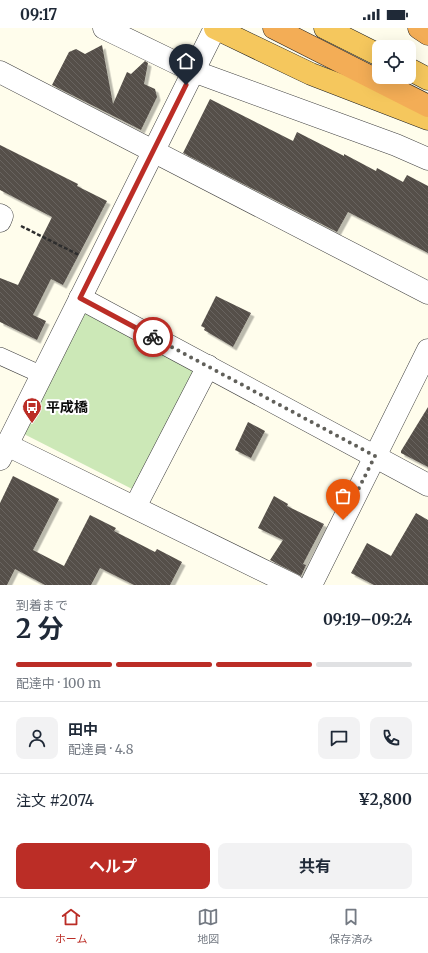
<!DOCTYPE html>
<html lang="ja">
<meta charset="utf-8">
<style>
body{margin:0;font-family:Merriweather,"Noto Sans JP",serif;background:#f2f2f3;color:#1f2937;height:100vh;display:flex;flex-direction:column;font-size:15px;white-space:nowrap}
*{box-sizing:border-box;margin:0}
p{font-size:13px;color:#747a83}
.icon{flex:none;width:22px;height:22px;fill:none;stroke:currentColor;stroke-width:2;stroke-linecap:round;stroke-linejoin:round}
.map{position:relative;height:557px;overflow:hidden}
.sheet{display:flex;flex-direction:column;background:#fff;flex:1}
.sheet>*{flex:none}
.controls{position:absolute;left:372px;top:12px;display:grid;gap:8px}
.controls a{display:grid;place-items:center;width:44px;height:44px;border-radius:8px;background:#fff;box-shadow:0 4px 16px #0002;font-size:20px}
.pin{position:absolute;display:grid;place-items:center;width:34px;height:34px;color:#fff;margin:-41px -17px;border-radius:50% 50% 50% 0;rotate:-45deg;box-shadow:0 0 4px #0007}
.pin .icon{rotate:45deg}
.courier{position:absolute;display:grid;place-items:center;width:40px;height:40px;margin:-20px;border:3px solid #bb2d26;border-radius:50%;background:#fff;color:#222;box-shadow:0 1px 5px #0007}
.head em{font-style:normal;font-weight:700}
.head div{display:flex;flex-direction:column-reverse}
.head{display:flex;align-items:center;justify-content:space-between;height:68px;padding:0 16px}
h1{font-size:26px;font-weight:700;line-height:30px}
.bar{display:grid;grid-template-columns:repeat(4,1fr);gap:6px 4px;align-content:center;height:48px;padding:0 16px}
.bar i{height:5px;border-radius:3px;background:#e0e1e3}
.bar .current{background:#bb2d26}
.bar p{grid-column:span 4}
.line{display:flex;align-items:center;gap:10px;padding:0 16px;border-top:1px solid #e0e1e3}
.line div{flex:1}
.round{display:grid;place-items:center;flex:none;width:42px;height:42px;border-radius:8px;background:#f2f2f3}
.button{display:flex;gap:8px;margin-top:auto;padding:8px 16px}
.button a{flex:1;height:46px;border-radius:8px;background:#bb2d26;color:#fff;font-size:16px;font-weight:700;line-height:46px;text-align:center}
.button a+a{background:#f2f2f3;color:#1f2937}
.status{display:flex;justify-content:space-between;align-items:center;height:28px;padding:0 20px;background:#fff;direction:ltr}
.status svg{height:11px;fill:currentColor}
.menu{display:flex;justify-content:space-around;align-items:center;height:56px;border-top:1px solid #e0e1e3;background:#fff;font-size:11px;color:#747a83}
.menu a{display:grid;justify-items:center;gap:2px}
.menu .current{color:#bb2d26}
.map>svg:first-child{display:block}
.park{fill:#cce8b7}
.building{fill:url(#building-back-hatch);filter:url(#shadow)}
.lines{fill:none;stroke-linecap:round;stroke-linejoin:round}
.pedestrian-casing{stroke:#3f3f3f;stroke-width:18}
.minor-casing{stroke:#3f3f3f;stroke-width:23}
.tertiary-casing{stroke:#3f3f3f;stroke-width:23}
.trunk-casing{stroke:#1d1d1d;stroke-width:23}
.motorway-casing{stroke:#1d1d1d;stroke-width:23}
.path{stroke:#2e2e2e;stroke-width:2.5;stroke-dasharray:4 2;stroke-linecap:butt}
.pedestrian{stroke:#fff;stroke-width:17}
.minor{stroke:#fff;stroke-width:22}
.tertiary{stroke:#fff;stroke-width:22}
.trunk{stroke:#f5c75d;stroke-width:22}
.motorway{stroke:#f3ad56;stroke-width:22}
.done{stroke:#61605a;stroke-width:4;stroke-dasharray:0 7.2}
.route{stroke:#bb2d26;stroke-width:5}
.labels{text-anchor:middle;stroke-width:4;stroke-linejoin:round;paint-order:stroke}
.poi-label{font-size:14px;font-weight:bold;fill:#0c0c0c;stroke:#fff;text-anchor:start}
</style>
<div class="status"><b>09:17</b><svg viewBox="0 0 49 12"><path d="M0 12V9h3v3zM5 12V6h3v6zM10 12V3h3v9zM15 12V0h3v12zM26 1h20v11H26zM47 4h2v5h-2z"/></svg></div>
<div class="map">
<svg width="428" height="557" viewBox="0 0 428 557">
<defs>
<pattern id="building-back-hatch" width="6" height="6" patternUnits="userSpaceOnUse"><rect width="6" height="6" fill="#554f49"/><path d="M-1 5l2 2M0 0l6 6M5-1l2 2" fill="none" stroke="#68645f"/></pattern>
<filter id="shadow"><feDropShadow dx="3.5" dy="3.5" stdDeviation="0" flood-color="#0004"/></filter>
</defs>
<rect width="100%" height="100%" fill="#fffdec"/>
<!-- park -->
<polygon class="park" points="86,278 202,339 138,464 22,405"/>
<!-- building -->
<g class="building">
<polygon points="102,17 113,76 127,44 131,46 145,33 148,35 144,56 155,61 157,69 141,102 52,57 69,24 76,21 85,26"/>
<polygon points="210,71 293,113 297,104 344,128 344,126 376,143 377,140 403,154 407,147 428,158 428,225 348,184 337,204 183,125"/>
<polygon points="0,117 78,156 77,158 107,173 63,257 51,251 33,287 46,293 37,312 0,294 0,250 18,257 52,189 0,162"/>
<polygon points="216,268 251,285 233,319 204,302 205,300 201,298"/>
<polygon points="428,379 428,439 401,425 401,423"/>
<polygon points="248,394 265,403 251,430 235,422"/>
<polygon points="13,448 59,471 33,522 64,538 90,487 116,500 114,503 155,524 157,521 182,534 170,557 134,557 100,540 91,557 45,557 15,541 7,557 0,557 0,475"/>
<polygon points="274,468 288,476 287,478 324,496 303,536 306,537 301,548 270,532 283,512 258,500"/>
<polygon points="416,485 428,492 428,557 374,557 351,545 367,515 391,528"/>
</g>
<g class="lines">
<!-- pedestrian casing -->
<g class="pedestrian-casing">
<polyline id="pedestrian" points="0,328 42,347"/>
</g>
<!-- minor casing -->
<g class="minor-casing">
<g id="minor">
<polyline points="104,0 193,43 396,117 428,131"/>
<polyline points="0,44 428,265"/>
<polyline points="0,187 2,188 0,193"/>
<polyline points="80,270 428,457"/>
<polyline points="7,417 293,557"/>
<polyline points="135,479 208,338"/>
<polyline points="311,557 428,322"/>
</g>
</g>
<!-- tertiary casing -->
<g class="tertiary-casing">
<polyline id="tertiary" points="0,431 215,0"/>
</g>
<!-- trunk casing -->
<g class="trunk-casing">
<g id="trunk">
<polyline points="215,0 311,46 428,91"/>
<polyline points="325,0 379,27"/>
<polyline points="409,41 428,51"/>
</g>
</g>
<!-- motorway casing -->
<g class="motorway-casing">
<g id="motorway">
<polyline points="274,0 428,78"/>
<polyline points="419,0 428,6"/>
</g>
</g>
<!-- path -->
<polyline class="path" points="21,198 79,227"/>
<!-- pedestrian -->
<use href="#pedestrian" class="pedestrian"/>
<!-- minor -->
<use href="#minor" class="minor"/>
<!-- tertiary -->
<use href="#tertiary" class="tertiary"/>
<!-- trunk -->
<use href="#trunk" class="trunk"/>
<!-- motorway -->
<use href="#motorway" class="motorway"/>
</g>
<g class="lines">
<!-- done -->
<polyline class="done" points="153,309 375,428 343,492"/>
<!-- route -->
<polyline class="route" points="153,309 80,270 186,57"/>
</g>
<!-- icons -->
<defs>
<g id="bus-pin" transform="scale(1)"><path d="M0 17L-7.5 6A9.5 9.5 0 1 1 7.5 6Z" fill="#bb2d26" stroke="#fff"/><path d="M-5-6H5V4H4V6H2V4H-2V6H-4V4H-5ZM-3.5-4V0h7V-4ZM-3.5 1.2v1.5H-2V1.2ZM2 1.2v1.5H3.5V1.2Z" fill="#fff"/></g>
</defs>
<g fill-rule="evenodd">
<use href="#bus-pin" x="32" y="379"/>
</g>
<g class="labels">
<!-- poi labels -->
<g class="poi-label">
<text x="46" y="384">平成橋</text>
</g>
</g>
</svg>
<div class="controls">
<a><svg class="icon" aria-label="locate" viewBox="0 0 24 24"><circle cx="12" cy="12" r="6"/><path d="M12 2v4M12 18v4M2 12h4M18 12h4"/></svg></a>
</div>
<div class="pin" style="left:343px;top:492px;background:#ea580c"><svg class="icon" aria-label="bag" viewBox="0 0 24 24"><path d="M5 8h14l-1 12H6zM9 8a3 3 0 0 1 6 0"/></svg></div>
<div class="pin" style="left:186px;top:57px;background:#1f2937"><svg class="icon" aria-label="home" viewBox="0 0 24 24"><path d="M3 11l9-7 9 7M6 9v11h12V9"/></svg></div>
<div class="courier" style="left:153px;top:309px"><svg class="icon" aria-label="bike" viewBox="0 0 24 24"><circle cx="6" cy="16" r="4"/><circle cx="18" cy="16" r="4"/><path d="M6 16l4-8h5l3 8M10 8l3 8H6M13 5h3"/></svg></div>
</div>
<section class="sheet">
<div class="head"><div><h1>2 分</h1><p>到着まで</p></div><em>09:19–09:24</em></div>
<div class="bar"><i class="current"></i><i class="current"></i><i class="current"></i><i></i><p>配達中 · 100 m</p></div>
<div class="line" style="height:72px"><a class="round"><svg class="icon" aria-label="person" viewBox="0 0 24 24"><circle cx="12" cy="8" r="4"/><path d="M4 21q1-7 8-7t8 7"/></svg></a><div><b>田中</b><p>配達員 · 4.8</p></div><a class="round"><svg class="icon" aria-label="chat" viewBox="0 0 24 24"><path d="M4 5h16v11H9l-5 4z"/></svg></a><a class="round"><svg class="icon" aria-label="phone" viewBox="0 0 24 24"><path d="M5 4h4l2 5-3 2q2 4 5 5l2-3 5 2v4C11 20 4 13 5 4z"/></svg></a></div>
<div class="line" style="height:52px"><div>注文 #2074</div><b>¥2,800</b></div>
<div class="button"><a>ヘルプ</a><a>共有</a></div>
</section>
<nav class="menu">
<a class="current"><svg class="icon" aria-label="home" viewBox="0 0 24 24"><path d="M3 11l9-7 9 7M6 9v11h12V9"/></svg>ホーム</a>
<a><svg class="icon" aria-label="map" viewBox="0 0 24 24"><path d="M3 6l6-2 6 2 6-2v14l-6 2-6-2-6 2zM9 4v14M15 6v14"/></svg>地図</a>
<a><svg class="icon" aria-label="saved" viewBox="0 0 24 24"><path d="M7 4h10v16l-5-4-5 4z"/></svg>保存済み</a>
</nav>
